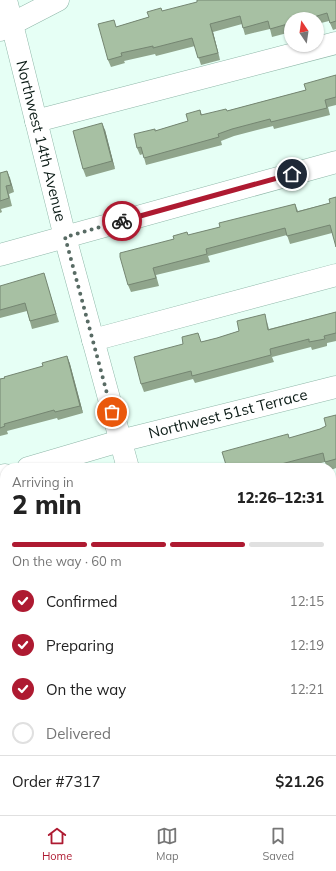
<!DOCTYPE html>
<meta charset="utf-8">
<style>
body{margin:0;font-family:Mulish,sans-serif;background:#f2f2f2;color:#222;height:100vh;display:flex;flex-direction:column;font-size:15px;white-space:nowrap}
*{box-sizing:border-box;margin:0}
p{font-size:13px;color:#767676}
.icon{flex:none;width:22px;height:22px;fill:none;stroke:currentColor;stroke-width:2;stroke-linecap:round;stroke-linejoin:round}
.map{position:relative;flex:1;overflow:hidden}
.drawer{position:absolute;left:0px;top:463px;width:336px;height:352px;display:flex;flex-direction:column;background:#fff;border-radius:16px 16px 0 0;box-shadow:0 1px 3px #0004}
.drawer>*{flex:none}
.needle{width:26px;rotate:347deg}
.fabs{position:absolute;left:284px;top:12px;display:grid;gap:8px}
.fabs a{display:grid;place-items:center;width:40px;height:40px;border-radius:50%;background:#fff;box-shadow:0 1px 3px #0004;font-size:20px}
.pin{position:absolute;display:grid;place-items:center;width:34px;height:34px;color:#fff;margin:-17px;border:2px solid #fff;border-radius:50%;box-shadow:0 1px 4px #0007}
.courier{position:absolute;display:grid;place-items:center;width:40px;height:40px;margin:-20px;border:3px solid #ae1a31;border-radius:50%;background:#fff;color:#222;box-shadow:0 1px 5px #0007}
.overview em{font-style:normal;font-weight:800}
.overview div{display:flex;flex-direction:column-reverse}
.overview{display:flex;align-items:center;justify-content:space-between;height:68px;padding:0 12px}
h1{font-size:26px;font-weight:800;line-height:30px}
.bar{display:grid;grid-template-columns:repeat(4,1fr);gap:6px 4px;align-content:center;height:48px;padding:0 12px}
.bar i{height:5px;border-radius:3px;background:#e0e0e0}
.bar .on{background:#ae1a31}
.bar p{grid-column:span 4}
.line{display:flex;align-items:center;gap:10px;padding:0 12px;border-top:1px solid #e0e0e0}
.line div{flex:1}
ol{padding:0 12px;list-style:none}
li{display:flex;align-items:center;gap:12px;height:44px}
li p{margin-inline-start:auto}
li .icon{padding:4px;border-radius:50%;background:#ae1a31;color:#fff;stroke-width:4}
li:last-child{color:#767676}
li i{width:22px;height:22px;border:2px solid #e0e0e0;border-radius:50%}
.tabs{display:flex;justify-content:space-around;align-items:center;height:56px;border-top:1px solid #e0e0e0;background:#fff;font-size:11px;color:#767676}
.tabs a{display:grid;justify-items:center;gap:2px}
.tabs .on{color:#ae1a31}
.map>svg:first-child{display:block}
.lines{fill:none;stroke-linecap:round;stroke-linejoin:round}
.minor-casing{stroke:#8fb7a9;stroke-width:23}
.minor{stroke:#fff;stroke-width:22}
.wall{fill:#90a58c}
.shaded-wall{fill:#758672}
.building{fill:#a7c0a3;stroke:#758672}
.done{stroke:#586b64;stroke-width:4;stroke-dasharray:0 7.2}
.route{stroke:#ae1a31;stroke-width:5}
.labels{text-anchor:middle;stroke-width:3.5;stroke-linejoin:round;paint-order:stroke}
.street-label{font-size:15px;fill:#0b1b16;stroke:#fff}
</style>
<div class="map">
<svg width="336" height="815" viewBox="0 0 336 815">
<rect width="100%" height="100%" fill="#e6fff5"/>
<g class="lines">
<!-- minor casing -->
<g class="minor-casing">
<g id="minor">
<polyline points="6,0 65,237 128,468"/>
<polyline points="0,30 58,0"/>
<polyline points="36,121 336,43"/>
<polyline points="0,255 336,162"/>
<polyline points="93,340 336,275"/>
<polyline points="28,468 120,441 336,387"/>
<polyline points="0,476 5,475"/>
<polyline points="331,507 336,506"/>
<polyline points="331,627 336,626"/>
<polyline points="0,712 5,711"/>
<polyline points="331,746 336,745"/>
<polyline points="223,810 224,815"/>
</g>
</g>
<!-- minor -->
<use href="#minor" class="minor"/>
</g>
<!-- wall -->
<g class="wall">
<polygon points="336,0 336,29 333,30 329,21 317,24 317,19 291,19 291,32 272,37 270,29 245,35 242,24 213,32 220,60 201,65 195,46 156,56 155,54 124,61 125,63 111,67 108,60 116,27 149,17 162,11"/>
<polygon points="336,75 336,105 328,107 330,115 274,129 273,126 234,136 221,141 222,145 146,165 143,154 140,155 137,148 155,131 188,121 200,110 202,115 227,111 306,90"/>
<polygon points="105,130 115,169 86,177 83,169"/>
<polygon points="7,171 14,192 9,194 12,206 1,209 2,212 0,213 0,173"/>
<polygon points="336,197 332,233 290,244 287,235 208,256 210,262 156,275 159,286 131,292 128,285 174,239 220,227 295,204 298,211 330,203"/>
<polygon points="46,281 59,322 32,329 27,311 0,318 0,286"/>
<polygon points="336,312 336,341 327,343 327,346 312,350 311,347 272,357 274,362 195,383 193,379 144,392 141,384 183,344 201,342 217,338 267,322 269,329"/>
<polygon points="67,356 70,364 83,413 58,420 57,418 7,431 8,434 0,436 0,379 43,366"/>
<polygon points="336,415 336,468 331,470 331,468 327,468 325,462 302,468 227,468 290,438 320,429 326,426"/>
<polygon points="5,509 5,559 0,561 0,511"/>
<polygon points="336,531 336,581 332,582 331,579 331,532"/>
<polygon points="336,661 336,692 331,693 331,662"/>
</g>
<!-- shaded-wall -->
<g class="shaded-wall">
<polygon points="210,24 213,32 220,60 218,53"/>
<polygon points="102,123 105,130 115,169 112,161"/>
<polygon points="7,171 10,178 14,192 11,185"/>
<polygon points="67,356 70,364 83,413 80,406"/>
</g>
<!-- building -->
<g class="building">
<polygon points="197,0 336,0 336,21 330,23 327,13 307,19 291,19 291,23 270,29 268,21 243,28 240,16 210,24 218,53 198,58 192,38 153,48 153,46 121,53 122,56 108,60 98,24 114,20 116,27 149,17 147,12 161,8 162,11 197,2"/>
<polygon points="336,75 336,97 325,100 327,108 271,122 270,119 232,129 218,134 219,137 144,158 141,147 137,148 134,134 155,129 155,131 188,121 186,114 200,110 201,115 226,109 227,111 306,90 304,84"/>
<polygon points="102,123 112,161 83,169 73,131"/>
<polygon points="7,171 11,185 6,186 9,198 0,201 0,173"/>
<polygon points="336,197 336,247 330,225 287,236 285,228 206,249 207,254 153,268 156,278 128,285 120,257 120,253 174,239 173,236 187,232 188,235 220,227 219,223 295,204 297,212 330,203 329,199"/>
<polygon points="44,273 56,314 30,321 25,303 0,310 0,286"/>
<polygon points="336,312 336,333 324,336 325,339 309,342 309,339 270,349 271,355 192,376 191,371 141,384 134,357 183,344 182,337 198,333 201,342 217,338 239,331 237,321 265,314 268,330"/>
<polygon points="67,356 80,406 55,412 54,410 4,424 5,426 0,428 0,379 5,378 4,377 43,366 42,363"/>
<polygon points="336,415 336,459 325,462 323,453 266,468 227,468 222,452 288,434 289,438 320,429 326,426 324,418"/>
<polygon points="5,509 5,551 0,552 0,511"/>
<polygon points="336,531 336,573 331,575 331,532"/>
<polygon points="336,661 336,684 331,685 331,662"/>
<polygon points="336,757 336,815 255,815 253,810 331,810 331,758"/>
</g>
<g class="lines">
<!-- done -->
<polyline class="done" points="112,412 65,237 122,221"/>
<!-- route -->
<polyline class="route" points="122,221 292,174"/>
</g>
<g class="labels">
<!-- street labels -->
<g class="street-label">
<text transform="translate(41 141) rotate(76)" y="5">Northwest 14th Avenue</text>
<text transform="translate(228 414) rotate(-14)" y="5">Northwest 51st Terrace</text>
</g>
</g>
</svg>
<div class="fabs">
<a><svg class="needle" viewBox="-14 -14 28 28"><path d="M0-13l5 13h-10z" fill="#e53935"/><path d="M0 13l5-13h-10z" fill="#767676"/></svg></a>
</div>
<div class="pin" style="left:112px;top:412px;background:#ea580c"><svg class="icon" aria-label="bag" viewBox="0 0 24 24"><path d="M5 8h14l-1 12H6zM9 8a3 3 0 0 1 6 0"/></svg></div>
<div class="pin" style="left:292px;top:174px;background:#1f2937"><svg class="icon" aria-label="home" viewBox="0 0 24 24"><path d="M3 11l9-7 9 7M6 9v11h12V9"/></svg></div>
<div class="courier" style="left:122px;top:221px"><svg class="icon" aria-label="bike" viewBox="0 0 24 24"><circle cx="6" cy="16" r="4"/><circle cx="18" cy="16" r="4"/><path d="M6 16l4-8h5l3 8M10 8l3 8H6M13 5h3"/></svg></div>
<section class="drawer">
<div class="overview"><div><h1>2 min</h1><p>Arriving in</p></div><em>12:26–12:31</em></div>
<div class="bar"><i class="on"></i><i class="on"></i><i class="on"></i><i></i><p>On the way · 60 m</p></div>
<ol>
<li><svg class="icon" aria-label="check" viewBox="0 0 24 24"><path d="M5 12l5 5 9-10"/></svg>Confirmed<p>12:15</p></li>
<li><svg class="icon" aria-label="check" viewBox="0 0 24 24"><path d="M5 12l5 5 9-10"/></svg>Preparing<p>12:19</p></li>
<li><svg class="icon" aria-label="check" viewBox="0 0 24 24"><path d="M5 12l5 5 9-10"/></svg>On the way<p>12:21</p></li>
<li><i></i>Delivered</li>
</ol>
<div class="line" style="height:52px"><div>Order #7317</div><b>$21.26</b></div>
</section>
</div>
<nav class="tabs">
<a class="on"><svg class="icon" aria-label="home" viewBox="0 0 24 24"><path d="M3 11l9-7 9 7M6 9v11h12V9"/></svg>Home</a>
<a><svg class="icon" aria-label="map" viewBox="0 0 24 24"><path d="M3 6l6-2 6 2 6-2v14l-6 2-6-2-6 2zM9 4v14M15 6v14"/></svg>Map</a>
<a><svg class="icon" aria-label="saved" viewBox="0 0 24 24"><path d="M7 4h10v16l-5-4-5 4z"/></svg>Saved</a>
</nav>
